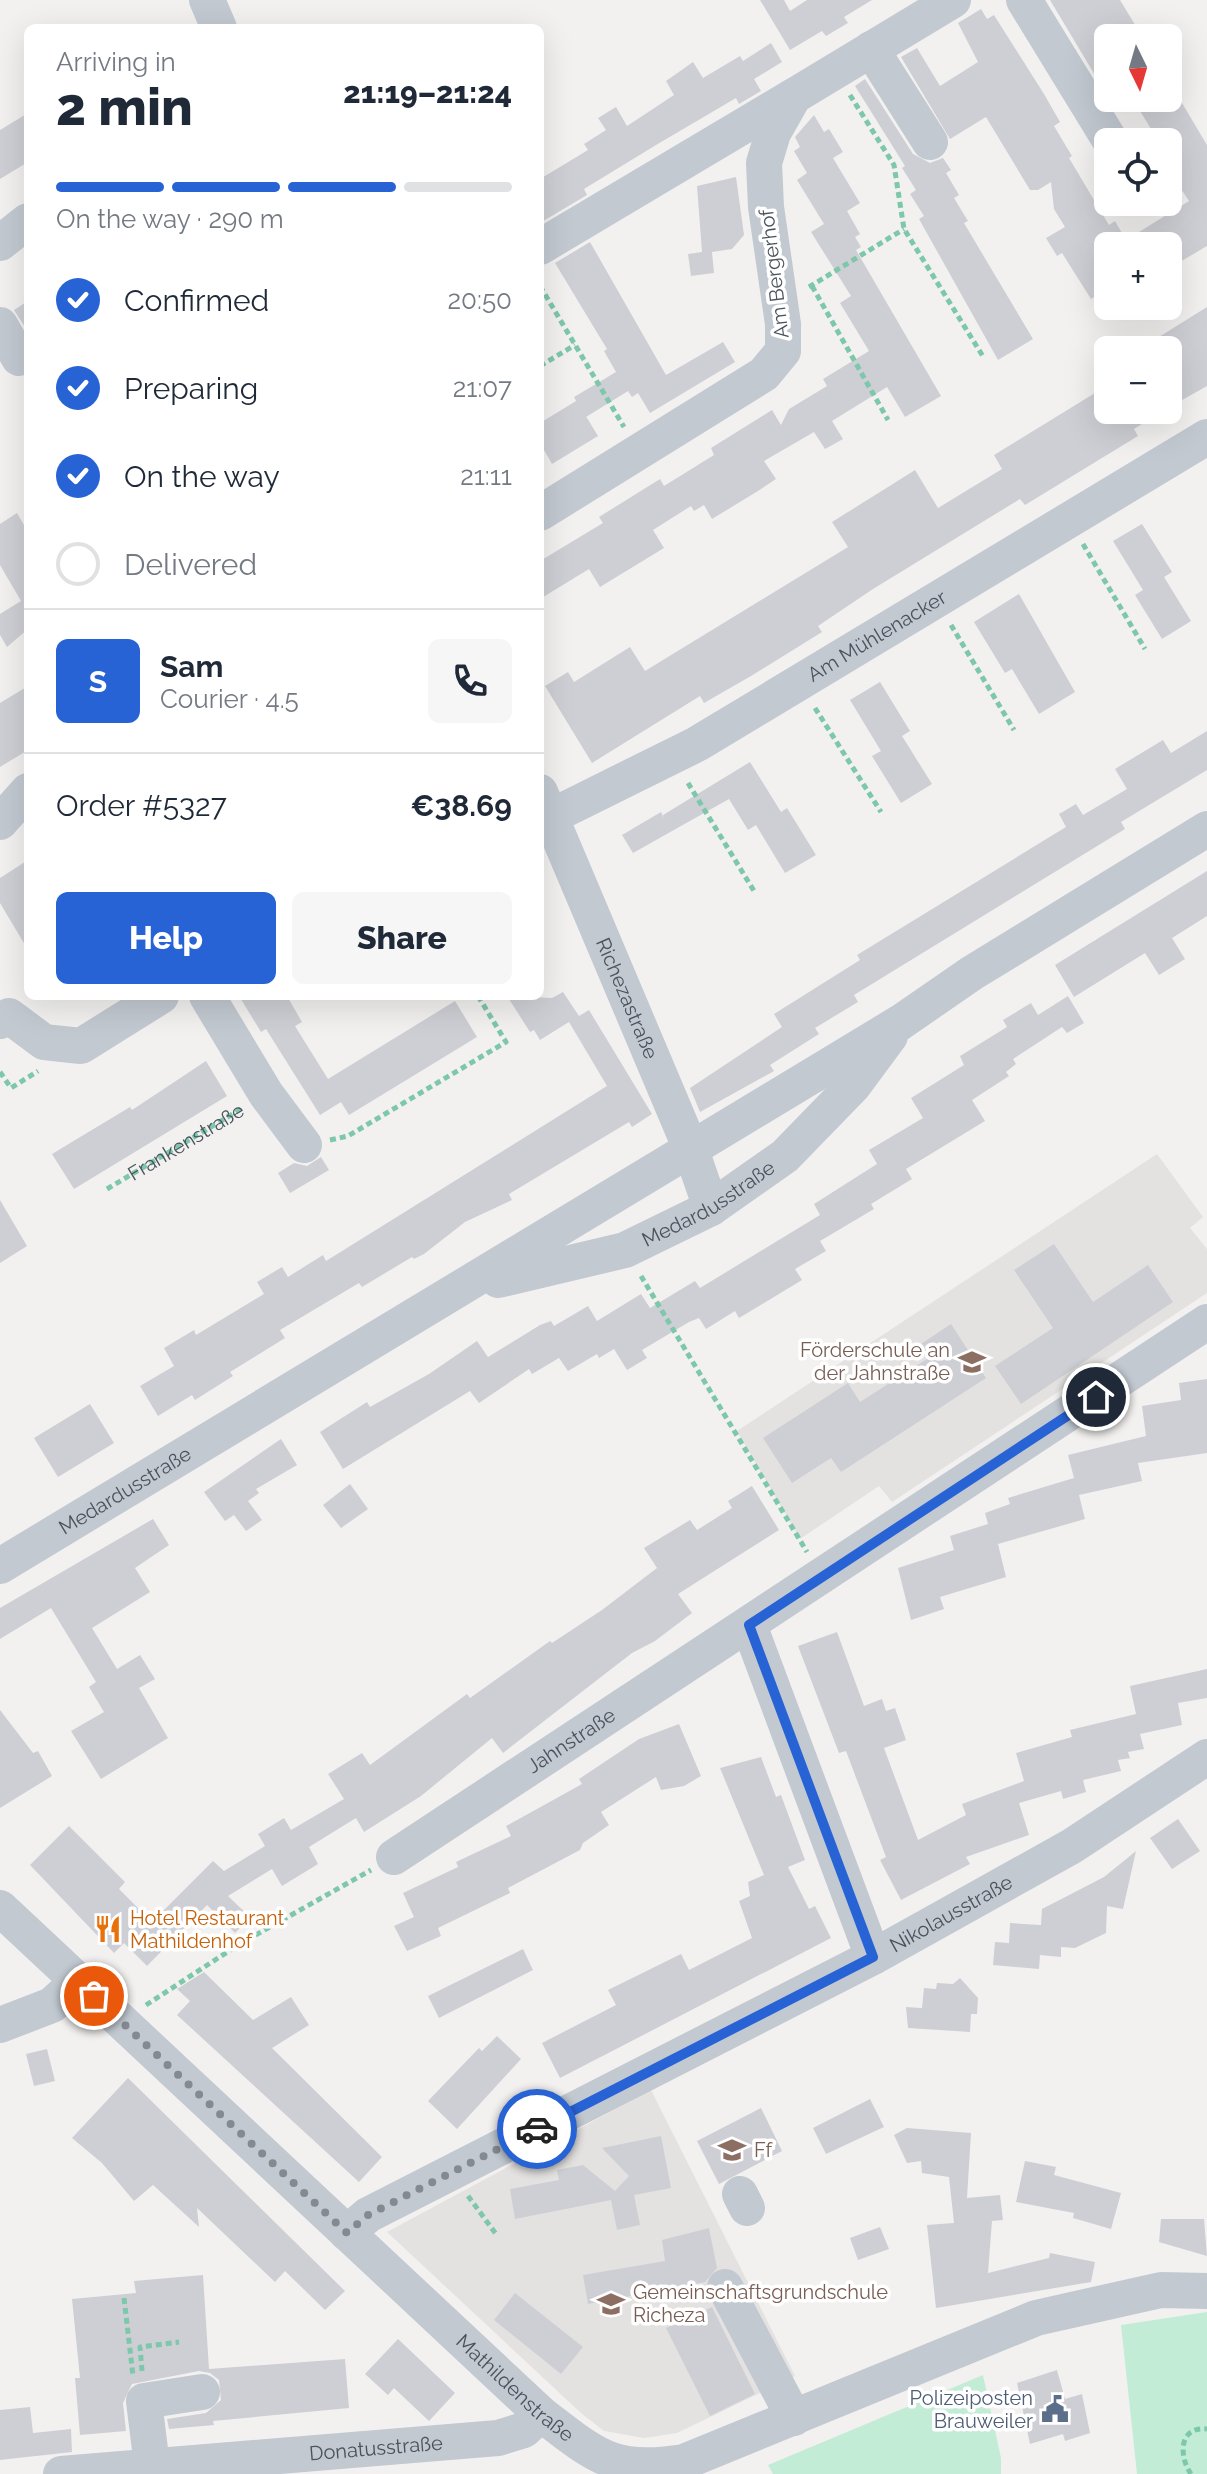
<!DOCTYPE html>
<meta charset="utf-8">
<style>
body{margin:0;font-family:Raleway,sans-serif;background:#f6f6f7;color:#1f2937;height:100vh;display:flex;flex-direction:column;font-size:30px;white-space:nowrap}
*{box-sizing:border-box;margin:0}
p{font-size:26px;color:#747a83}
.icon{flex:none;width:44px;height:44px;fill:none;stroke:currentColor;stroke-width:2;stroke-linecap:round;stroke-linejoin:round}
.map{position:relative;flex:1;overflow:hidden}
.drawer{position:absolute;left:24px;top:24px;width:520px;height:976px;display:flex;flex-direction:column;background:#fff;border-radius:12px;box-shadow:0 8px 32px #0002}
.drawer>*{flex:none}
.needle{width:52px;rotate:175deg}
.fabs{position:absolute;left:1094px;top:24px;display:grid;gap:16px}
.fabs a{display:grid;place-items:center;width:88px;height:88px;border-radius:12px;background:#fff;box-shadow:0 8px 32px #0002;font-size:40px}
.pin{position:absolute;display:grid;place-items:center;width:68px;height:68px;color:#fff;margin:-34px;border:4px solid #fff;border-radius:50%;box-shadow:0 2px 8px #0007}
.courier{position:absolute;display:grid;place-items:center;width:80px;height:80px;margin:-40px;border:6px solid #2863d5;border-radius:50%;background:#fff;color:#222;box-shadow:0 2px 10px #0007}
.summary em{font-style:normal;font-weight:800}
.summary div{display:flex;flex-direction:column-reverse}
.summary{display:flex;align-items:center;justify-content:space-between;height:136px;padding:0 32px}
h1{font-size:52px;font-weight:800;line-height:60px}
.bar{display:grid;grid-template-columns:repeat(4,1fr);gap:12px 8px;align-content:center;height:96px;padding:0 32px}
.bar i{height:10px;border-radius:6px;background:#e0e1e3}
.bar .current{background:#2863d5}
.bar p{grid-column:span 4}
.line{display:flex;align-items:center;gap:20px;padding:0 32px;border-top:2px solid #e0e1e3}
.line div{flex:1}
.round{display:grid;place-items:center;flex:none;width:84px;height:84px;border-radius:12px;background:#f6f6f7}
ol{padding:0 32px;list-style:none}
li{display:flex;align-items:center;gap:24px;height:88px}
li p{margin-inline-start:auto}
li .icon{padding:8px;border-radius:50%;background:#2863d5;color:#fff;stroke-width:4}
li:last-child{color:#747a83}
li i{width:44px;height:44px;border:4px solid #e0e1e3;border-radius:50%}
.cta{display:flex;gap:16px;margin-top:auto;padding:16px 32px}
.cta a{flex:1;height:92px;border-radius:12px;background:#2863d5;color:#fff;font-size:32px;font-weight:800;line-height:92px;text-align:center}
.cta a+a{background:#f6f6f7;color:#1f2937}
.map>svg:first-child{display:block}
.education{fill:#e3e2e1}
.green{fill:#c3ecd7}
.building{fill:#cecfd4}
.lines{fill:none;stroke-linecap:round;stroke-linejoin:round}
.path{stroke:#7dc7aa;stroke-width:5;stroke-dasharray:6 4;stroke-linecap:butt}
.minor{stroke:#c2c9d1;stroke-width:36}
.done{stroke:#858a90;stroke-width:8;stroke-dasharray:0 14.4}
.route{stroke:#2863d5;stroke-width:10}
.labels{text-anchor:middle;stroke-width:7;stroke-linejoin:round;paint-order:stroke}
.street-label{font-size:20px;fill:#4a525c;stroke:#fff}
.education-label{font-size:20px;fill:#785e54;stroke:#fff;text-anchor:start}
.food-label{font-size:20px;fill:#c56008;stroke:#fff;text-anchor:start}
.service-label{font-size:20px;fill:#4e5e75;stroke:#fff;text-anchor:end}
</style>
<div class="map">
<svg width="1207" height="2474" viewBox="0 0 1207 2474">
<rect width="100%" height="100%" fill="#f2f1f0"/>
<!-- education -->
<g class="education">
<polygon points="1157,1154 1203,1217 1190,1228 1207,1249 1207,1293 892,1502 879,1486 800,1539 737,1431"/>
<polygon points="651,2090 795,2376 677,2433 644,2438 604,2431 582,2414 387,2232"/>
</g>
<!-- green -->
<g class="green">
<polygon points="1207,2312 1207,2474 1137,2474 1121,2325"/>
<polygon points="983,2375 1001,2458 1001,2474 773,2474 768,2465"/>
</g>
<!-- building -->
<g class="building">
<polygon points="760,0 784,0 790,11 807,0 872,0 844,17 848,23 826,36 822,31 790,50"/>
<polygon points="1050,0 1120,0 1143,38 1108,38 1108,97"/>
<polygon points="981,9 987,19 994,15 1044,94 1060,122 1054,126 1072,156 1069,158 1109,225 1115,221 1126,240 1189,201 1168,169 1168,142 1159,142 1132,98 1179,98 1207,145 1207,246 1168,269 1168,246 1108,246 1108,289 1091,299 1062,253 1057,256 1046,238 1065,227 1054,209 1051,182 1038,190 1030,190 986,117 950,139 901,57 917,48 940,86 978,62 958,23"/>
<polygon points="771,43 782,62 754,79 761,91 739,104 736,98 656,145 584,189 587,195 540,223 540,179 588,150 584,144 606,130 598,118 616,107 627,126 674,95 666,81 693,62 703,78 740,56 743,61"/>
<polygon points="865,79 913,154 930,163 943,158 951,170 946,173 959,195 954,198 968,221 964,223 1033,339 998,360 919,219 924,216 910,194 916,190 902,168 905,166 855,86"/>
<polygon points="28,113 28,162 0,179 0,130"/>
<polygon points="814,115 824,132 829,129 843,152 833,158 860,203 847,211 860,234 855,237 861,247 856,250 941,396 905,417 887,387 832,421 843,439 825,449 814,432 764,461 776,479 758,491 712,519 704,505 694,511 691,506 653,530 664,548 600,587 589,569 540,599 540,561 603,523 599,517 660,479 664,486 714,455 711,448 772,410 781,425 789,409 827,386 823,379 869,351 840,303 851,296 811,232 824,224 797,180 807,173 794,151 800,147 795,137"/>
<polygon points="736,177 744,235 732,249 712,252 714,273 691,276 688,254 702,252 697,186"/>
<polygon points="590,242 666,375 723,342 735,362 650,413 638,393 632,397 628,391 586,417 584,413 598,436 552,464 540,443 540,423 576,401 574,397 616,372 604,351 607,349 555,263"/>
<polygon points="28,301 28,332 14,310"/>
<polygon points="1207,307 1207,386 1168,408 1168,350 1138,350"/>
<polygon points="1108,385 1108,410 1164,410 1134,429 1138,436 1025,505 1020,499 873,589 818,626 822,632 751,676 704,703 700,696 592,763 545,686 568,672 574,682 630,647 645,671 848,547 832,522 888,487 915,470 938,508 1002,469 994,455"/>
<polygon points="17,513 28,532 28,629 7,647 0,635 0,614 21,601 0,565 0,524"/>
<polygon points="1142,524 1172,572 1164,577 1191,621 1162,639 1135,595 1143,590 1113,541"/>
<polygon points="1019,594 1075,692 1039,714 1012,669 1005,673 974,622"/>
<polygon points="880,682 910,731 902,736 932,784 901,803 872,756 881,751 850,700"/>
<polygon points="28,686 28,750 0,767 0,703"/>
<polygon points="1207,731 1207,770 1121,822 1125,829 854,995 858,1002 815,1028 819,1034 770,1065 774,1071 700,1112 690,1088 782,1027 774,1014 860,960 857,955 1066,827 1059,814 1076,804 1083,815 1127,789 1115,769 1163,740 1171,753"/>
<polygon points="750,762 781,812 787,808 816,855 785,873 756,825 748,830 729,799 633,853 622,835 661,812 664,818 663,815"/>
<polygon points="28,860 28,950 0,903 0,878"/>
<polygon points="1207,871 1207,916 1172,938 1185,959 1159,975 1145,953 1074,997 1055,965"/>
<polygon points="563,992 579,1016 589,1010 652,1114 632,1127 629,1122 509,1194 512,1200 465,1222 424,1254 414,1259 412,1257 362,1287 359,1283 280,1330 285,1338 230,1372 233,1376 195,1400 192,1395 158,1416 140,1386 174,1366 164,1348 194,1330 196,1335 264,1294 257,1282 282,1267 288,1277 323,1255 326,1261 607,1086 569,1022 540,1040 534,1030 530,1032 507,996 552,998"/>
<polygon points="239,996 287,996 302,1022 295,1026 328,1079 455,1001 477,1037 349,1115 341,1102 320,1115 266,1029 261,1032"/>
<polygon points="1068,996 1084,1023 1067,1033 1062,1027 1013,1059 1016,1064 1006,1072 1009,1076 972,1100 985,1121 906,1169 912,1179 871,1204 874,1209 820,1241 826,1251 795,1269 802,1280 739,1318 735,1311 706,1329 699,1318 689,1322 642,1350 647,1358 627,1370 614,1349 599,1358 597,1354 568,1371 559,1358 532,1374 529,1369 479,1403 470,1391 343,1469 320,1432 367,1402 370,1407 429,1374 477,1341 488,1357 540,1325 551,1321 554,1326 588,1306 597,1321 641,1294 650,1308 695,1281 700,1288 820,1215 814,1204 877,1164 869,1150 923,1118 911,1098 964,1065 960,1056 1007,1027 1003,1020 1031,1003 1038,1015"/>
<polygon points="206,1061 227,1096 74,1189 52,1154 130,1107 132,1110"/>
<polygon points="321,1157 329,1170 290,1193 278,1173 294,1163 307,1166"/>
<polygon points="0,1200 27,1246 0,1263"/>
<polygon points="1054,1244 1093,1302 1148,1265 1173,1302 1021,1404 995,1366 1053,1328 1014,1270"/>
<polygon points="951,1324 986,1378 841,1472 831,1458 792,1483 763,1438 848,1383 860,1402 930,1357 921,1344"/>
<polygon points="1207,1379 1207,1453 1138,1463 1142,1481 1079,1495 1085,1519 998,1544 1006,1577 940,1597 944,1609 911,1620 898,1568 954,1550 950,1536 988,1524 985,1513 1010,1504 1008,1498 1074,1478 1068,1455 1146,1436 1142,1406 1181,1400 1179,1383"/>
<polygon points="90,1404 114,1443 58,1477 34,1438"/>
<polygon points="281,1439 297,1465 256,1489 259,1493 248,1501 262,1520 246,1531 234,1515 225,1521 204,1492"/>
<polygon points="350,1484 368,1509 341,1528 323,1505"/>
<polygon points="752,1486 779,1530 678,1594 692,1613 655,1641 632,1653 503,1753 492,1738 421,1796 364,1832 356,1818 309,1847 318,1864 282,1886 272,1869 228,1896 250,1917 235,1933 207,1905 147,1966 124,1943 114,1953 30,1865 69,1826 125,1882 119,1889 152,1922 213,1861 224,1871 265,1846 258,1834 284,1818 291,1830 344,1799 328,1774 362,1753 370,1765 467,1694 470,1698 550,1641 552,1643 602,1610 657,1568 644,1548 690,1520 697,1530 732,1508 728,1501"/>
<polygon points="153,1519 169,1545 135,1568 150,1592 92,1628 117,1669 140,1655 155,1679 139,1688 168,1738 101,1779 71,1731 104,1712 89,1687 96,1682 51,1608 0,1639 0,1608"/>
<polygon points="837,1632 864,1706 882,1699 886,1711 895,1708 906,1740 884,1748 918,1840 966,1815 962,1804 1024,1781 1016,1753 1072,1737 1070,1730 1136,1714 1130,1686 1207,1669 1207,1698 1178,1703 1182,1725 1140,1734 1144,1749 1128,1752 1130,1758 1118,1760 1121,1771 1083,1780 1086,1792 1063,1799 1061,1791 1019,1803 1029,1835 966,1857 970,1864 901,1900 880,1860 886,1857 846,1751 839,1753 798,1646"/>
<polygon points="0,1710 33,1753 38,1751 52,1776 0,1808"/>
<polygon points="679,1724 701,1776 684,1786 661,1790 656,1777 601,1812 609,1825 583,1843 580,1850 508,1888 510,1893 438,1928 441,1936 407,1951 394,1926 414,1917 403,1893 458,1867 456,1862 511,1836 506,1826 582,1784 579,1779 639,1739"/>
<polygon points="761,1757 776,1797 781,1795 805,1860 788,1867 809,1909 815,1906 831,1938 560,2078 542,2043 616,2005 608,1990 681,1954 689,1970 752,1938 739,1901 750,1896 748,1882 764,1875 720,1768"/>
<polygon points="1178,1819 1200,1851 1172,1869 1150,1838"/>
<polygon points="1136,1851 1123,1909 1107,1906 1106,1933 1075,1948 1061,1947 1061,1957 1040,1955 1039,1969 993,1965 995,1942 1009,1943 1010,1923 1041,1925 1042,1909 1104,1877"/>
<polygon points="523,1949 533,1970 439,2018 428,1996"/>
<polygon points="204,1972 253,2020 291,1997 309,2025 272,2048 382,2157 359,2182 177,2015 190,2001 177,1989"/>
<polygon points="960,1978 978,1998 977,2014 971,2014 970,2032 908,2028 906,2007 922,2008 924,1988 936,1989 937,1983 953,1984"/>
<polygon points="497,2036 521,2059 457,2129 428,2101 479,2048 482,2051"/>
<polygon points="47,2049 55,2081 34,2086 26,2054"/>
<polygon points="128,2078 345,2291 325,2310 285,2271 275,2282 197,2208 199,2227 153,2185 134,2201 102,2163 72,2138"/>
<polygon points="870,2099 884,2127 826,2154 813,2128"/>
<polygon points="761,2108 782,2151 719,2184 697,2141"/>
<polygon points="907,2128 971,2133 967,2198 1000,2195 1003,2220 992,2221 988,2273 1049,2258 1050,2253 1095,2262 1091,2282 936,2308 927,2225 954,2223 949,2177 922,2173 921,2161 907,2163 894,2135"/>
<polygon points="661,2136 671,2188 634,2195 640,2225 617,2230 611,2200 515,2219 510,2189 559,2180 557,2170 583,2165 615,2191 629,2176 602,2148"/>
<polygon points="1025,2161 1056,2167 1054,2175 1121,2193 1111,2229 1073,2218 1074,2213 1016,2202"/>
<polygon points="1161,2219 1204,2219 1207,2256 1159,2242"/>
<polygon points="880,2227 889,2249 858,2260 850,2238"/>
<polygon points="709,2228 717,2268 705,2282 588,2304 583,2275 665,2261 662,2240"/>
<polygon points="203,2275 209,2369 345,2359 349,2408 213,2421 214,2425 169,2429 167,2419 206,2413 221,2400 219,2380 210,2373 199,2371 132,2384 123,2403 126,2431 80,2435 75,2378 80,2378 72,2299 136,2293 134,2281"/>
<polygon points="515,2293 583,2347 561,2374 494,2320"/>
<polygon points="712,2307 755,2394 710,2416 666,2328"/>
<polygon points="398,2339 455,2393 429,2421 394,2388 388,2395 365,2374"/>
<polygon points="1057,2370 1065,2399 1082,2394 1090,2433 1065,2441 1063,2434 1030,2444 1017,2383"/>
<polygon points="30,2407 33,2433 71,2429 72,2452 0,2460 0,2410"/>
</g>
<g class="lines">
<!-- path -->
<g class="path">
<polyline points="850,95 894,165 904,229 984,358"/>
<polyline points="540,286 624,427"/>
<polyline points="812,286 888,420"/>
<polyline points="809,287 904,229"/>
<polyline points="540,366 575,345"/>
<polyline points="1083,544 1145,649"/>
<polyline points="951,625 1014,730"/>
<polyline points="815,708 881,812"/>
<polyline points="688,783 754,891"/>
<polyline points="0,1072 11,1088 38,1071"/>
<polyline points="330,1140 348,1136 506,1042 478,996"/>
<path id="s1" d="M107 1189 241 1109"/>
<polyline points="641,1276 807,1552"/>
<polyline points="146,2005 238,1945 371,1870"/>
<polyline points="468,2196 496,2234"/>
<polyline points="124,2298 133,2376"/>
<polyline points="142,2371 140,2347 179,2342"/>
<path d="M1191 2474C1179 2457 1178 2426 1207 2429"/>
</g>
<!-- minor -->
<g class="minor">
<polyline points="207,0 219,28"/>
<polyline points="1024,0 1111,142"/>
<polyline points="871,49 930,142"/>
<polyline points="0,243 28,221"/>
<polyline points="540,247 792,97"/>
<polyline points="0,325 19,358"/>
<polyline points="540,513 764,374 783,351 783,324 766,207 764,163 773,133 794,96 953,0"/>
<path id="s2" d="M540 792 690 1147 711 1208"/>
<path id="s3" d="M540 818 550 817 697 744 1207 437"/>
<polyline points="0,822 28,791"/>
<polyline points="207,996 266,1094 304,1145"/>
<polyline points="0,1021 9,1016 44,1042 81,1046 161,996"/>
<path id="s4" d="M498 1280 625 1250 711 1208 785 1156 853 1086 890 1036"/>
<path id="s5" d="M0 1566 901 1022 972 973 1207 829"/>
<polyline points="749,1625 873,1957"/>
<path id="s6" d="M394 1857 1207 1322"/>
<path id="s7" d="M0 1908 541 2414C595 2455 612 2474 684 2462L1036 2318 1161 2290 1207 2291"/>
<polyline points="0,2025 52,2005 78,1981"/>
<polyline points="740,2194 747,2208"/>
<path id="s8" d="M347 2233 368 2215 873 1957 1072 1846 1207 1757"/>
<polyline points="725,2287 794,2418"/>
<polyline points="152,2466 144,2401 202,2392"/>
<path id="s9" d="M61 2474 498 2438 524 2430 541 2414"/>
</g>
</g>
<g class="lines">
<!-- done -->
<polyline class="done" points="94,1996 347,2233 368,2215 537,2129"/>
<!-- route -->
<polyline class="route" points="537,2129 873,1957 749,1625 1096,1397"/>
</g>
<!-- icons -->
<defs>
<g id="school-bare" transform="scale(2.16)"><path d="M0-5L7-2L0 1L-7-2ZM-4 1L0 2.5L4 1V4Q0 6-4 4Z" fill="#8d6e63" stroke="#fff" stroke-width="2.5" paint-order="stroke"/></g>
<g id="restaurant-bare" transform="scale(2.16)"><path d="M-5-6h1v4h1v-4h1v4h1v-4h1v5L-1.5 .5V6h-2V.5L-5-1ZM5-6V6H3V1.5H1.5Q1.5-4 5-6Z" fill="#e8710a" stroke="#fff" stroke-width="2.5" paint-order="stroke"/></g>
<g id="civic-bare" transform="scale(2.16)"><path d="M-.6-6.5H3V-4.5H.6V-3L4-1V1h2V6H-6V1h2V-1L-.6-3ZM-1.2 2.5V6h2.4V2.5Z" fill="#5c6f8a" stroke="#fff" stroke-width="2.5" paint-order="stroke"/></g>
</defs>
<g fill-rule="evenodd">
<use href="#school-bare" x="972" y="1362"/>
<use href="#restaurant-bare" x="108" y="1929"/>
<use href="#school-bare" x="732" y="2150"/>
<use href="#school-bare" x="611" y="2304"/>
<use href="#civic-bare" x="1055" y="2409"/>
</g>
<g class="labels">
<!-- street labels -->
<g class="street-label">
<text transform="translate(774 274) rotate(-97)" y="7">Am Bergerhof</text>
<text dy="7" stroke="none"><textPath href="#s3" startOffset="384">Am Mühlenacker</textPath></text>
<text dy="7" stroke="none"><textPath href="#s2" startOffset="224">Richezastraße</textPath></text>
<text dy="7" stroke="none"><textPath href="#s1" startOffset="92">Frankenstraße</textPath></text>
<text dy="7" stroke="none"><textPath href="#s4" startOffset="226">Medardusstraße</textPath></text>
<text dy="7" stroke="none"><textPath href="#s5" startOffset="146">Medardusstraße</textPath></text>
<text dy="7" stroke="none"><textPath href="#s6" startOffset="212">Jahnstraße</textPath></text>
<text dy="7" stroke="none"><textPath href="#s8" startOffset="684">Nikolausstraße</textPath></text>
<text dy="7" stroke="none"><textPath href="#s7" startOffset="704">Mathildenstraße</textPath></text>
<text dy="7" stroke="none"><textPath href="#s9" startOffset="316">Donatusstraße</textPath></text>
</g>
<!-- education labels -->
<g class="education-label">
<text x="950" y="1357" text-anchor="end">Förderschule an<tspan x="950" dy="23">der Jahnstraße</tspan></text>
<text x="754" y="2157">Ff</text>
<text x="633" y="2299">Gemeinschaftsgrundschule<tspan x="633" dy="23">Richeza</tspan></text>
</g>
<!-- food labels -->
<g class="food-label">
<text x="130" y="1925">Hotel Restaurant<tspan x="130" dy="23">Mathildenhof</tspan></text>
</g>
<!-- service labels -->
<g class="service-label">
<text x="1033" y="2405">Polizeiposten<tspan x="1033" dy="23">Brauweiler</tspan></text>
</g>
</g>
</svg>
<div class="fabs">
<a><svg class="needle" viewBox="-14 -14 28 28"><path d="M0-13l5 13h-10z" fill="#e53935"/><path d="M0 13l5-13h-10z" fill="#747a83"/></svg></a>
<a><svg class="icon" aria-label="locate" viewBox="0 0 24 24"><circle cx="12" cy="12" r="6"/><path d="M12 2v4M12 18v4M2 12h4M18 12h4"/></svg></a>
<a>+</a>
<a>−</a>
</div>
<div class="pin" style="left:94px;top:1996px;background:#ea580c"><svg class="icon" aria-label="bag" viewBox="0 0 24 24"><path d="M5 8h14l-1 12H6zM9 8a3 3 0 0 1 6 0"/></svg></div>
<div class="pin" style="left:1096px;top:1397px;background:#1f2937"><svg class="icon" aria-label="home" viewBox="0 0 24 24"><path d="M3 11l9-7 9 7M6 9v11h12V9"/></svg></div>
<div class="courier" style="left:537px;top:2129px"><svg class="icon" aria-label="car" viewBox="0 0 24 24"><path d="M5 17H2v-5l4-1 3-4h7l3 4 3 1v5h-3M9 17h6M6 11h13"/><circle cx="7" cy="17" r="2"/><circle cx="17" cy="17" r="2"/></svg></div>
<section class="drawer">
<div class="summary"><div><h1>2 min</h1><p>Arriving in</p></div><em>21:19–21:24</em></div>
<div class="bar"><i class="current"></i><i class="current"></i><i class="current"></i><i></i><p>On the way · 290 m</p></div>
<ol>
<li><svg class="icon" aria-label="check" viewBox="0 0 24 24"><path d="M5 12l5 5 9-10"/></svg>Confirmed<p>20:50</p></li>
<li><svg class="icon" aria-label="check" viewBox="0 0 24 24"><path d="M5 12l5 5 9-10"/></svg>Preparing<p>21:07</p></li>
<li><svg class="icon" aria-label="check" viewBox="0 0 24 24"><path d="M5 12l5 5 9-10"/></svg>On the way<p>21:11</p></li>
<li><i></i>Delivered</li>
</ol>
<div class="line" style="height:144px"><b class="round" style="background:#2863d5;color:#fff">S</b><div><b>Sam</b><p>Courier · 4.5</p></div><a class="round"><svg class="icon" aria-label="phone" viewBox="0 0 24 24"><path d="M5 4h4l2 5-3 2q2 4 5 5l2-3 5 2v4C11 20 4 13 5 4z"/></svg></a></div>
<div class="line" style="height:104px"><div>Order #5327</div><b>€38.69</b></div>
<div class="cta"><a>Help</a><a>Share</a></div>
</section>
</div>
